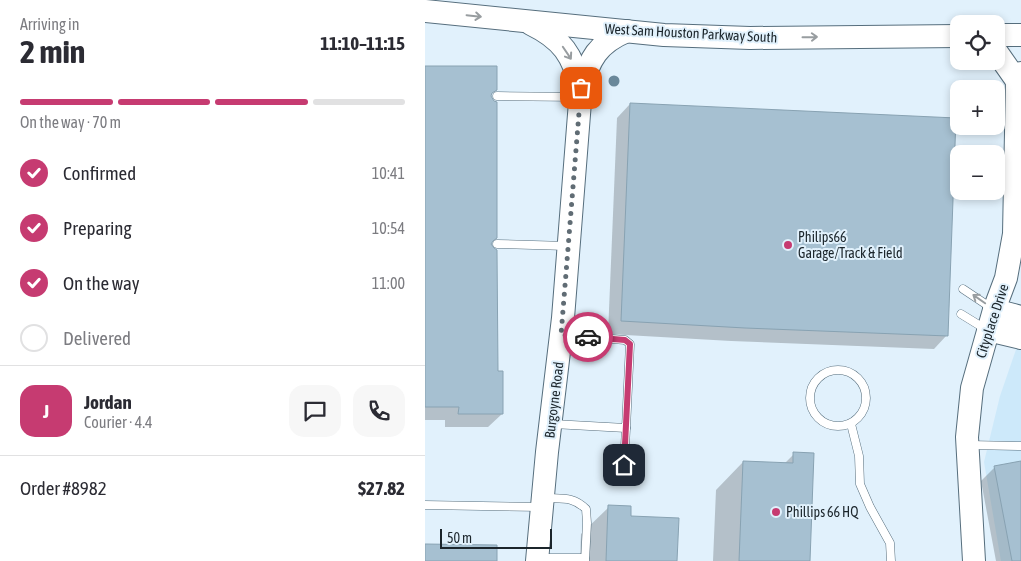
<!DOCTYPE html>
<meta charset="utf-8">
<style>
body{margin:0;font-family:"Asap Condensed",sans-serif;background:#f7f7f7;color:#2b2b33;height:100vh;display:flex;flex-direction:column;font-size:19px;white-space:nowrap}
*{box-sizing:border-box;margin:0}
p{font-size:16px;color:#7c7c81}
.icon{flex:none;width:28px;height:28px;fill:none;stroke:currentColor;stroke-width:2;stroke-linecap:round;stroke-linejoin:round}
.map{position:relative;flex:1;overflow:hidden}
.details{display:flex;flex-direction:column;background:#fff;width:425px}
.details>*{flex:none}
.buttons{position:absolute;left:525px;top:15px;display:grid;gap:10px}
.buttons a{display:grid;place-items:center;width:55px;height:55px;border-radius:10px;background:#fff;box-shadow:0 2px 8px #0003;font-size:25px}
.scale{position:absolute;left:15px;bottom:12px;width:112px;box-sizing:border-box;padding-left:5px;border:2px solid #1b252b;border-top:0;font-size:14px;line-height:18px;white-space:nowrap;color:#1b252b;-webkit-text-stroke:4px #e1f1fc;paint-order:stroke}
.pin{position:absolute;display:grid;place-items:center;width:42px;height:42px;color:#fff;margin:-21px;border-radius:10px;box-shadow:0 2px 8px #0006}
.courier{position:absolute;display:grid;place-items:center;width:50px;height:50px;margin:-25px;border:4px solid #c63b71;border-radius:50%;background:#fff;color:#222;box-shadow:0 1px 6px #0007}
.head em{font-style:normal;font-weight:700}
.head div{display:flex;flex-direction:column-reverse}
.head{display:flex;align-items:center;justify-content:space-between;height:85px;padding:0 20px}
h1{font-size:32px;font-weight:700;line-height:38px}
.bar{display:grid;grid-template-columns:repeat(4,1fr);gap:8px 5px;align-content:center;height:60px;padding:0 20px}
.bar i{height:6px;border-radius:4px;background:#e1e1e2}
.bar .on{background:#c63b71}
.bar p{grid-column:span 4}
.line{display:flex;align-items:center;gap:12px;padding:0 20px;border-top:1px solid #e1e1e2}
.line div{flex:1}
.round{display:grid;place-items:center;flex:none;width:52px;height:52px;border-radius:15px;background:#f7f7f7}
ol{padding:0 20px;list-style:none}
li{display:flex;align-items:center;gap:15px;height:55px}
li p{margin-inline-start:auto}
li .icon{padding:5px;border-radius:50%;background:#c63b71;color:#fff;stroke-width:4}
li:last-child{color:#7c7c81}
li i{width:28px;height:28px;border:2px solid #e1e1e2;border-radius:50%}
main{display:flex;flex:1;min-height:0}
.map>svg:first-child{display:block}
.built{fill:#cde9fa}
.shadow{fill:#0003}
.building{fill:#a6c0d1;stroke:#88a2b2}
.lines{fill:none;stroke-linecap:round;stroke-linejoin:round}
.lane-casing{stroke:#566e7d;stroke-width:9}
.secondary-casing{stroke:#566e7d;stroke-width:24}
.lane{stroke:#fff;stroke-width:8}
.secondary{stroke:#fff;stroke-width:22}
.tree{fill:#6a889a}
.oneway{stroke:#989da0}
.done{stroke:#606c74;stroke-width:5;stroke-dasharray:0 9}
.route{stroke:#c63b71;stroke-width:6}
.poi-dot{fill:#c63b71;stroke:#e1f1fc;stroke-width:2}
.labels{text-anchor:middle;stroke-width:4;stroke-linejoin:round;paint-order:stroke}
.street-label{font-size:14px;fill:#1b252b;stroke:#e1f1fc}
.poi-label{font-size:14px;fill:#1b252b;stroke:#e1f1fc;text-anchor:start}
</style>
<main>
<section class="details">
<div class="head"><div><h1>2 min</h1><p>Arriving in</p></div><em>11:10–11:15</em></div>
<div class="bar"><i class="on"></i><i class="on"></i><i class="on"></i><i></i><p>On the way · 70 m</p></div>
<ol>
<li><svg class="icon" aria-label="check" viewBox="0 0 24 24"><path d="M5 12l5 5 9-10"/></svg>Confirmed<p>10:41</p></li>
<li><svg class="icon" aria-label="check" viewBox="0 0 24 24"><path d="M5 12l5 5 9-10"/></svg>Preparing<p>10:54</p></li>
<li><svg class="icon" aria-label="check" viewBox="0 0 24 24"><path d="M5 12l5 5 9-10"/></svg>On the way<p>11:00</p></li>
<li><i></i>Delivered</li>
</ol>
<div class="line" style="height:90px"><b class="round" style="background:#c63b71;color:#fff">J</b><div><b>Jordan</b><p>Courier · 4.4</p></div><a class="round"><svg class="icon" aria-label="chat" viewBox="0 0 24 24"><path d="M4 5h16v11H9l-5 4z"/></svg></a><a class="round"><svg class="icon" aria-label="phone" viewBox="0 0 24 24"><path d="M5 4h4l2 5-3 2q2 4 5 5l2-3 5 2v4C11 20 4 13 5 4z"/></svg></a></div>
<div class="line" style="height:65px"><div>Order #8982</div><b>$27.82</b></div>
</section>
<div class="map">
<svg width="596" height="561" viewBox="0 0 596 561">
<rect width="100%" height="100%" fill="#e1f1fc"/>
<!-- built -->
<polygon class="built" points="596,335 596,561 576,561 559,462 575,396"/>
<!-- shadow -->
<g class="shadow">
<polygon points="0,67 71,90 65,95 71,238 65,244 71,372 77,414 63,427 20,427 20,420 0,420"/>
<polygon points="205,104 522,335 509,349 306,341 183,334 192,118"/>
<polygon points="369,454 384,561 288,561 291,490 318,462 359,464"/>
<polygon points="570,467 596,561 571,561 556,481"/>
<polygon points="184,507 251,561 155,561 156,534"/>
</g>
<!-- building -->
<g class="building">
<polygon points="0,66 72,66 72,90 67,93 66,96 69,101 72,102 72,238 68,241 66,244 69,248 72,250 73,371 78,371 78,414 33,414 34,407 0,407"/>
<polygon points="205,103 531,118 523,336 320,328 196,321"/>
<polygon points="368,452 389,453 385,561 314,561 318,461 368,463"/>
<polygon points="596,461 596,561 587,561 569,466"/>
<polygon points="183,505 206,506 206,516 254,518 252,561 181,561"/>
<polygon points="0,544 72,545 72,561 0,561"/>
</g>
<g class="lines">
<!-- lane casing -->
<g class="lane-casing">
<g id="lane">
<polyline points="72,96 153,97"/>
<polyline points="72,244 142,246"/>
<polyline points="538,289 568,309"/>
<polyline points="536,314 562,330"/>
<circle cx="413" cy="398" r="28"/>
<polyline points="128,424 201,428 205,344 200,340 138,335"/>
<polyline points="426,424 434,456 435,484 445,507 465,543 466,561"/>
<polyline points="545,445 596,446"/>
<polyline points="199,465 201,428"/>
<path d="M120 498C137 499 148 496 161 509L162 523 160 561"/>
<polyline points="0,505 115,507"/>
<polyline points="114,558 160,558"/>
</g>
</g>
<!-- secondary casing -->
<g class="secondary-casing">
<g id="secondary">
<polyline points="0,11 239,35 325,38 534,36"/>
<path d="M106 24C137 39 148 55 156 89"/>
<polyline points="571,35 596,35"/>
<polyline points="571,51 592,81"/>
<polyline points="569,310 596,317"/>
<polyline points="563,330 596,338"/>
<path d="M112 561 122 452 138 318 156 89C164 59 173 43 202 31"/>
<polyline points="549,561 542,437 547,388 569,310 581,278 589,234 592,81 596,73"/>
</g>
</g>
<!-- lane -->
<use href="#lane" class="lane"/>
<!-- secondary -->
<use href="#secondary" class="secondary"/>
</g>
<!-- trees -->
<circle class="tree" cx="189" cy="81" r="5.5"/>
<!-- one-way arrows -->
<defs><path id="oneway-shaft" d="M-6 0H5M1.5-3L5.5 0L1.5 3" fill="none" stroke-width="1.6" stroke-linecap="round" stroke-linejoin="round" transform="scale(1.25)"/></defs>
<g class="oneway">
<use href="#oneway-shaft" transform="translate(49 16) rotate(6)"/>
<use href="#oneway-shaft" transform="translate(385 37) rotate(-1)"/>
<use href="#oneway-shaft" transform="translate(142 53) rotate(56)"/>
<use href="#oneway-shaft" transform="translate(554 299) rotate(-145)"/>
</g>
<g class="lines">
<!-- done -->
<polyline class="done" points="156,88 136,335 163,337"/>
<!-- route -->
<polyline class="route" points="163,337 200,340 205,344 199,465"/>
</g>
<!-- markers -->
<g class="poi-dot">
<circle cx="363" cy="245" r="5"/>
<circle cx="351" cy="512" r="5"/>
</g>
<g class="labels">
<!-- street labels -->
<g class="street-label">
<text transform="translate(266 33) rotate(3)" y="5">West Sam Houston Parkway South</text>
<text transform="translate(567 321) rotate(-72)" y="5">Cityplace Drive</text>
<text transform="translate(129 400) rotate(-83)" y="5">Burgoyne Road</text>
</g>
<!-- poi labels -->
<g class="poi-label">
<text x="373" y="242">Philips66<tspan x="373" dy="16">Garage/Track &amp; Field</tspan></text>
<text x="361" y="517">Phillips 66 HQ</text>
</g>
</g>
</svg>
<div class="buttons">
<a><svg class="icon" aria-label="locate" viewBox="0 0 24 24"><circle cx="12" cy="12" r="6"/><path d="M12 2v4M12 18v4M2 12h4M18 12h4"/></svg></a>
<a>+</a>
<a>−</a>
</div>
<div class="scale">50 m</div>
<div class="pin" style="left:156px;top:88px;background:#ea580c"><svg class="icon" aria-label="bag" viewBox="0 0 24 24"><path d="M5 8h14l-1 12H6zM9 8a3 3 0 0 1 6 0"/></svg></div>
<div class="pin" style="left:199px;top:465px;background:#1f2937"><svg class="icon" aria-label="home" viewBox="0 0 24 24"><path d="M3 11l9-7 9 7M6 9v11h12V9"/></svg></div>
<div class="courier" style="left:163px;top:337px"><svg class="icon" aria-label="car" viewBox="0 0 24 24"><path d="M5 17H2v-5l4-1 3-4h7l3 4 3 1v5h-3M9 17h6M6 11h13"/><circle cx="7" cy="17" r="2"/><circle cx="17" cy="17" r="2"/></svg></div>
</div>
</main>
